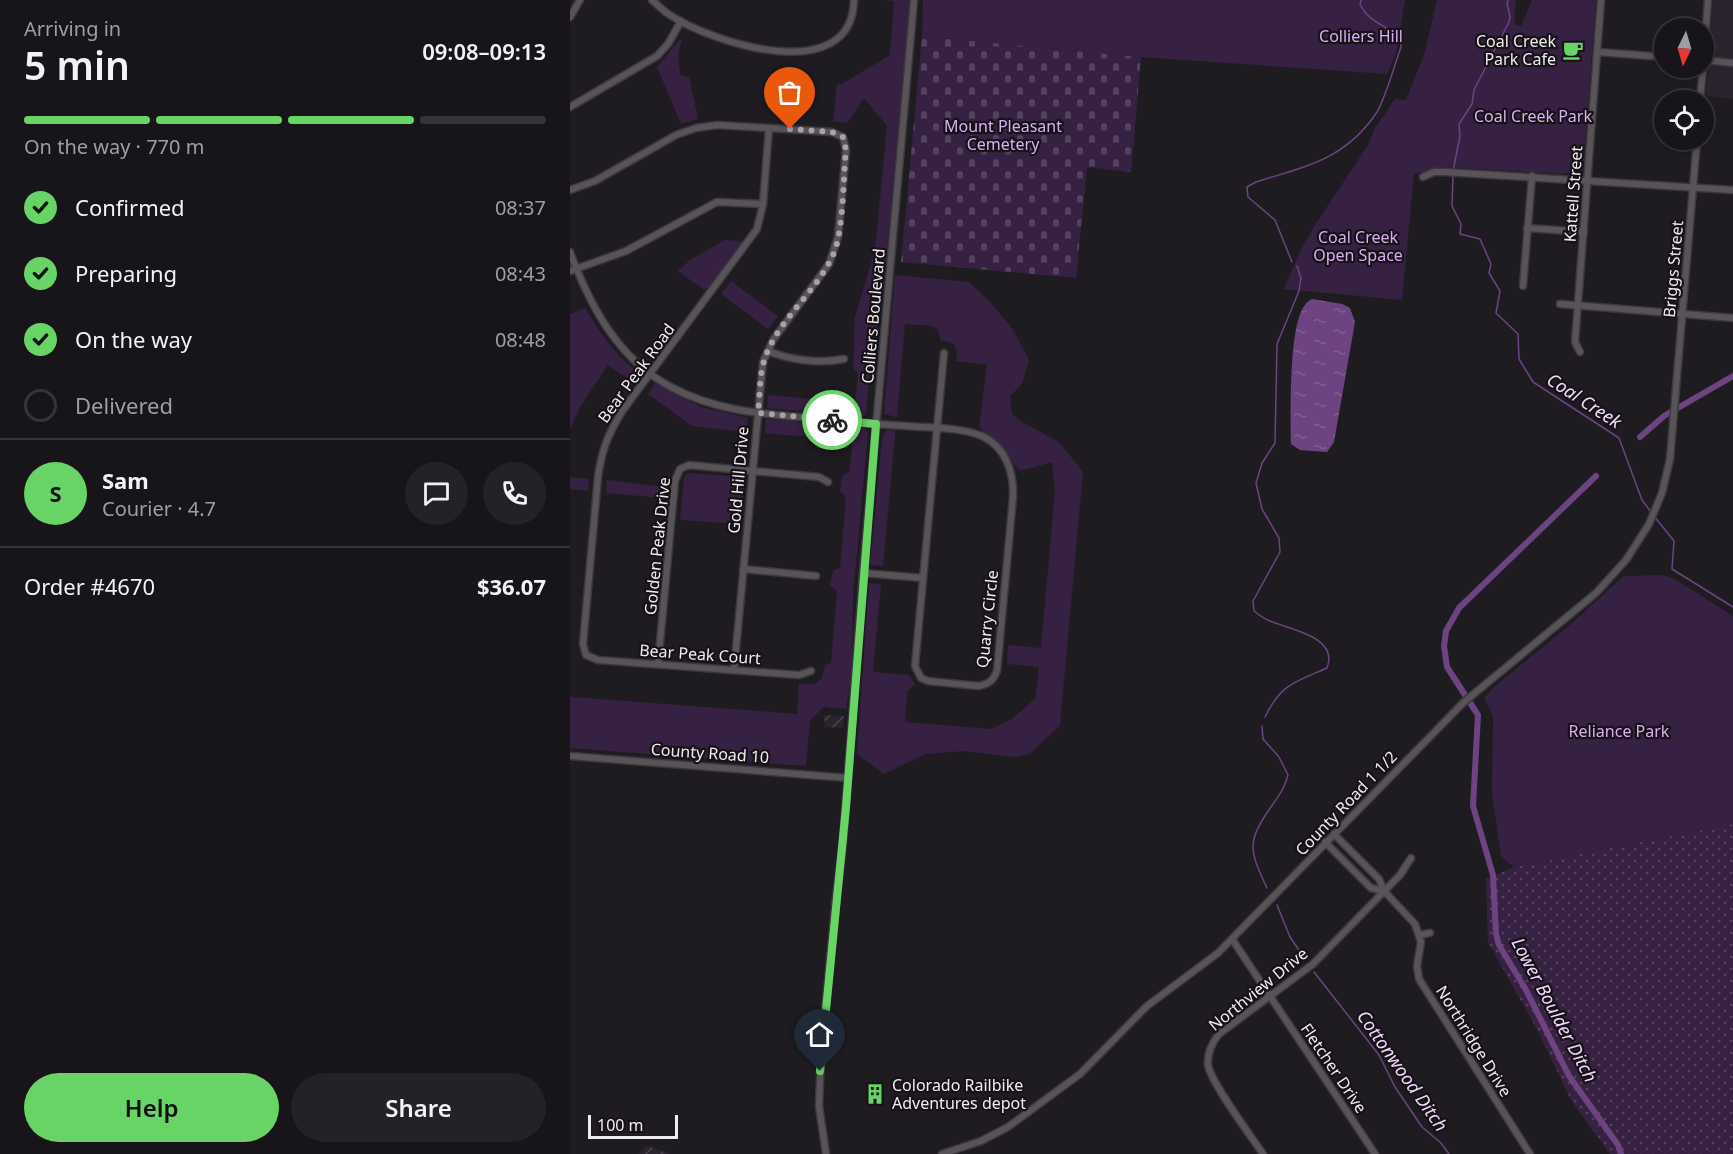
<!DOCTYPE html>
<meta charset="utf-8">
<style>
body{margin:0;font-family:"Noto Sans",sans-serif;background:#242226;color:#f1f3f6;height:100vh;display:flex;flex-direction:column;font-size:22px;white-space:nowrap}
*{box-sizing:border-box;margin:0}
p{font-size:20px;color:#9e9fa2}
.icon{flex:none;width:33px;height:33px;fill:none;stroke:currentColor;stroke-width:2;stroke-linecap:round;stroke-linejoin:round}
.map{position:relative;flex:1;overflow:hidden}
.drawer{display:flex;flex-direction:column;background:#171519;width:570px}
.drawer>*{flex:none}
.needle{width:39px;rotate:185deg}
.fabs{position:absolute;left:1084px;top:18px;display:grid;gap:12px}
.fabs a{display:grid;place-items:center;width:60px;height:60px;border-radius:50%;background:#171519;box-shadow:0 3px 9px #0003,0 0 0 2px #363438;font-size:30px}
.scale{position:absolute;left:18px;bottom:15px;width:90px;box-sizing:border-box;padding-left:6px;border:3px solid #efecf0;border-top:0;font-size:16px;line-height:21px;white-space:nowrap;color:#efecf0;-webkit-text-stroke:4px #161217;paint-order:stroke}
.pin{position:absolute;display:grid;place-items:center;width:51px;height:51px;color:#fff;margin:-62px -26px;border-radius:50% 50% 50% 0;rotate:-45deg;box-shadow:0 0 6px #0007}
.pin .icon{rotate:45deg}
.courier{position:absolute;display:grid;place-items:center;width:60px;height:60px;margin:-30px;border:4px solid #68d465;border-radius:50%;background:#fff;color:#222;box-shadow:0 2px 8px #0007}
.head em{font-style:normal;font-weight:600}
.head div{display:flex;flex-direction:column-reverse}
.head{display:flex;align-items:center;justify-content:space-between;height:102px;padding:0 24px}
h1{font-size:39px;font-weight:600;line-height:45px}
.bar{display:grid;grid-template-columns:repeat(4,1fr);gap:9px 6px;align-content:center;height:72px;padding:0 24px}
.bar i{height:8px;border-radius:4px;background:#363438}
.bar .selected{background:#68d465}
.bar p{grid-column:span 4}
.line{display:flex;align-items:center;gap:15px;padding:0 24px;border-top:2px solid #363438}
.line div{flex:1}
.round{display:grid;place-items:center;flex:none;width:63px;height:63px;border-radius:32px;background:#242226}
ol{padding:0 24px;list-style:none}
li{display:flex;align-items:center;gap:18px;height:66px}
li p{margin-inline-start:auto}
li .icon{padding:6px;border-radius:50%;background:#68d465;color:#111;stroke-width:4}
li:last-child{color:#9e9fa2}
li i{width:33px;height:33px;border:3px solid #363438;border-radius:50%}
.cta{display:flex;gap:12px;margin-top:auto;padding:12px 24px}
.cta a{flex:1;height:69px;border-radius:36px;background:#68d465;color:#111;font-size:24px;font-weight:600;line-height:69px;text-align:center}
.cta a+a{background:#242226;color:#f1f3f6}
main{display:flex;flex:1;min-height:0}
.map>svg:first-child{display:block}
.built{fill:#2a242e}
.industrial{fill:url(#industrial-furrows)}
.grass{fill:url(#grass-dots)}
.cemetery{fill:url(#cemetery-stones)}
.park{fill:#372142}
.water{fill:url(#water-ripples)}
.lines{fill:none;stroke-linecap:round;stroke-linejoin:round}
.stream{stroke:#6d4381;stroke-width:1.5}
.canal{stroke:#6d4381;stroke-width:6}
.minor-casing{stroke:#3c393d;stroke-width:9}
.minor{stroke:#575359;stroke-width:6}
.done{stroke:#a6a3a8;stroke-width:6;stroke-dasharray:0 10.8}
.route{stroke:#68d465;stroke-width:8}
.labels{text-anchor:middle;stroke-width:4.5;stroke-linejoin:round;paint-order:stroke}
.park-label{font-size:16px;fill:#dcadf4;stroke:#161217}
.poi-label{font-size:16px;fill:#efecf0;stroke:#161217;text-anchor:end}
.street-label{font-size:16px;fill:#efecf0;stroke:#161217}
.water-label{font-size:18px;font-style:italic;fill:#f1d9fd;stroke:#161217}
</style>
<main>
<section class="drawer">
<div class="head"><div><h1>5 min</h1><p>Arriving in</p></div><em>09:08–09:13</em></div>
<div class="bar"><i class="selected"></i><i class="selected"></i><i class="selected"></i><i></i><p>On the way · 770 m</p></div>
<ol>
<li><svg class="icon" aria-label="check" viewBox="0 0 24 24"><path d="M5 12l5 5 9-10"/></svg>Confirmed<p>08:37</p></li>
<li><svg class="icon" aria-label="check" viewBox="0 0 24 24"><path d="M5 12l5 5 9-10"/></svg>Preparing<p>08:43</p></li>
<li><svg class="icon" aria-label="check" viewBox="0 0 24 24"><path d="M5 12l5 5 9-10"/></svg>On the way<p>08:48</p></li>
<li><i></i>Delivered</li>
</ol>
<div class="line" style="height:108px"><b class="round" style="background:#68d465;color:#111">S</b><div><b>Sam</b><p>Courier · 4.7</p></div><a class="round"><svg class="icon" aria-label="chat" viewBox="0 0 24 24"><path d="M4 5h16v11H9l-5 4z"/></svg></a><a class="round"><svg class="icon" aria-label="phone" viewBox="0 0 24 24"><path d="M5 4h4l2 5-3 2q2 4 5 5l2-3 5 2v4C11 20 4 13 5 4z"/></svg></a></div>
<div class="line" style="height:78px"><div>Order #4670</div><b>$36.07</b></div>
<div class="cta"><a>Help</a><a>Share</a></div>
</section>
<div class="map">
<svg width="1163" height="1154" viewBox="0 0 1163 1154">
<defs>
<pattern id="industrial-furrows" width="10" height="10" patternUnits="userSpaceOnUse" patternTransform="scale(1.5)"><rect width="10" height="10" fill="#2a242e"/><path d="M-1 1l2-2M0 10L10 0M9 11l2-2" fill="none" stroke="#49444d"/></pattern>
<pattern id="grass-dots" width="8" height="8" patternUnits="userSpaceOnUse" patternTransform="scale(1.5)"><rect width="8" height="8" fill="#372142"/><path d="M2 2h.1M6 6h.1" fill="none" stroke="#54415e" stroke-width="1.8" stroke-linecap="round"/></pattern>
<pattern id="cemetery-stones" width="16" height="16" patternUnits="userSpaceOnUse" patternTransform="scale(1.5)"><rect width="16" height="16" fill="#372142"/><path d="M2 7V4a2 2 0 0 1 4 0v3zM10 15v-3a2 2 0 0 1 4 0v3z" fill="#54415e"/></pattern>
<pattern id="water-ripples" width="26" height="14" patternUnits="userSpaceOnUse" patternTransform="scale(1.5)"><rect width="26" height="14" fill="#6d4381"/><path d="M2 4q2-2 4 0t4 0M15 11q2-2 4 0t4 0" fill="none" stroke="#825e93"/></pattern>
</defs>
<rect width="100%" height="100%" fill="#1f1c21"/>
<!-- built -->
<polygon class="built" points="1143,0 1163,0 1163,99 1136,96"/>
<!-- industrial -->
<g class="industrial">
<polygon points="254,715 274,716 273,728 255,727"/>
<polygon points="76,1145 100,1154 69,1154"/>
</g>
<!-- grass -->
<polygon class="grass" points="1163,824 1163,1154 1040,1154 1001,1100 968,1031 918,942 916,879 944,867"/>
<!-- cemetery -->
<polygon class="cemetery" points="352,36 571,57 561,172 517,167 506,278 331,262"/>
<!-- park -->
<g class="park">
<polygon points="315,0 340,0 313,292 301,360 296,414 292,417 197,408 198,395 285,403 288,374 283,368 285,317 305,250 317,126 294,98 277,123 263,121 267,85 272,84 320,55 324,1"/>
<polygon points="353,0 835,0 826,54 817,74 571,57 352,36"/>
<polygon points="867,0 946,0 944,24 951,26 962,0 1026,0 1013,167 1010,172 993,174 873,167 873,175 844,173 832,300 714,289 731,249 745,225 798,145 805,128 825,99 836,100 855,52"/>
<path d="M110 39 112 41C107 53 108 63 111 76L119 77 128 119 111 124 87 67Z"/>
<polygon points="155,240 171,241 173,243 139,288 133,289 108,271 120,260"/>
<path d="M325 275 399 282 420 302 442 328 459 360 452 384 440 396 442 413 450 421 489 442 513 472 490 725 460 754 445 757 395 751 355 754 314 774 287 754 299 583 311 584 303 672 339 675 345 684 337 692 335 722 421 729 442 719 465 699 469 667 437 664 438 645 471 648 485 490 482 462 450 471 409 427 417 365 386 361C389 349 385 340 371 341L368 330 363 326 335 324 327 417 314 414Z"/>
<polygon points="161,281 208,316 198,329 151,294"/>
<path d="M15 308C30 334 45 354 68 373V377L63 382 38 365 10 407 0 430V314Z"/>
<polygon points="85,383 131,407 178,418 176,432 122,426 78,394"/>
<polygon points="196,419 294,428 298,433 283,595 282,670 276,709 255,707 256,705 240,720 236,766 0,748 0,695 3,697 227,714 229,684 245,684 252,678 255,665 261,663 267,591 260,585 263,571 270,568 276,497 270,491 272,476 280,471 282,441 195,433"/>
<polygon points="316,430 325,431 325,436 313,566 300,565 312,439"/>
<polygon points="122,473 172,477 174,482 170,524 110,520 114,478 116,474"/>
<polygon points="0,477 19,479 18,491 0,489"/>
<polygon points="37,480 94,487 93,498 36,493"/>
<polygon points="1090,575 1103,578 1163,616 1163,824 944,867 931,856 922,793 923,716 914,698 924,687 1002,623 1054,576"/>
</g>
<!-- water -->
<path class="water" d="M742 299 772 304 780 308 785 322 764 442 757 452 730 450 721 444C721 415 718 326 735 305 736 302 739 301 742 299Z"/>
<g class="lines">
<!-- stream -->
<g class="stream">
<polyline points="883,171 890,136 889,124 902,104 904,90 939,22 940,17 937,3 938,0"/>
<polyline points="883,176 882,206 891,224 890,234 910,239 921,264 919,273 930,291 926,313 948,334 949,359 963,382 1049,438 1072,500 1081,512"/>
<path d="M722 262 705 220 678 197 677 187 686 182C736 166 775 160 807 112 815 99 825 64 831 47L830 38C815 24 799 23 790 4L791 0"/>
<polyline points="1084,516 1104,541 1102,569 1163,607"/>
<path d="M695 717C711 684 725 682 757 668 769 637 721 630 700 621 694 619 689 615 684 611L683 601 710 552 709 538 692 509 686 483 692 463 705 443 707 344 729 291 731 278 727 266"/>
<path d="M692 726 693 739 709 757 718 775C715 787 710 794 703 804 677 841 678 848 697 888"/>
<polyline points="707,905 720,937 735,959"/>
<polyline points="744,972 809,1055 825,1087 852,1127 871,1143 879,1154"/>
</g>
<!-- canal -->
<g class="canal">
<polyline points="1070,437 1094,416 1163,376"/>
<polyline points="1026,476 889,608 876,631 874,646 877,667 908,715 903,806 923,875 926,934 929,945 956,990 999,1076 1048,1145 1051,1154"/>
</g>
<!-- minor casing -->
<g class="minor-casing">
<g id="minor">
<path d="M82 0C88 5 93 11 100 15 142 43 282 88 284 0"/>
<polyline points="0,17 10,0"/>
<polyline points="1027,52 1095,57"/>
<polyline points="1134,53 1138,0"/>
<polyline points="1134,60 1163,63"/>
<polyline points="1130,100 1133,68"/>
<polyline points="0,107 87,56 98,44 111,21"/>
<path d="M199 128 193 204 187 229 53 410C38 434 32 449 28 477L13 644 16 655 28 660 229 675 241 671"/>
<polyline points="853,177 864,172 874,172 1163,190"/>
<polyline points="0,190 25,181 106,135 126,128 147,125 199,128 262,132 273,137 276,150 268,237 259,264 203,340 193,362 164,670"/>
<polyline points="957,228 1014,232"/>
<path d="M0 252C20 306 48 359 101 387 145 411 192 414 241 418 273 421 304 424 336 426 360 428 390 427 412 436 436 447 444 473 443 497L427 671C423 681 419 684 408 686L358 681 351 678 345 666 374 353"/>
<polyline points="0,271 56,251 147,202 193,204"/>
<polyline points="953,286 962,176"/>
<polyline points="990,304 1163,318"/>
<path d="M198 351C220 360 249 364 274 359"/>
<polyline points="1010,352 1005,342 1031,0"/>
<polyline points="173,569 246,576"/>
<polyline points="293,573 353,578"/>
<polyline points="88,664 105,481 110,469 119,465 249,477 258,482"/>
<polyline points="0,756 278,778"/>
<polyline points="764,834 809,879 814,891 845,924 851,942 847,966 849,979 960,1154"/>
<polyline points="755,842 801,888 814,891"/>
<polyline points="850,935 860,933"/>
<polyline points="662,939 805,1154"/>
<polyline points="256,1154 249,1106 251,1055 266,898 273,842 293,573 344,0"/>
<polyline points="372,1154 411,1141 438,1127 510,1074 577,1006 648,953 894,702 1026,593 1056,560 1079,524 1092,493 1100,459 1127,140"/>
<path d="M693 1154C681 1136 641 1083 638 1065 637 1053 641 1044 649 1034L743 964 830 875 841 858"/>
</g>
</g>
<!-- minor -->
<use href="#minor" class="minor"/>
</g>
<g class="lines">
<!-- done -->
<path class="done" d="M220 129 262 132 273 137 276 150C273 177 274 231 263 255 246 293 209 318 195 358 189 375 190 396 188 413L262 420"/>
<!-- route -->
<polyline class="route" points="250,1071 276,807 306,424 262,420"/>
</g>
<!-- icons -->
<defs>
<g id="cafe-bare" transform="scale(1.62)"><path d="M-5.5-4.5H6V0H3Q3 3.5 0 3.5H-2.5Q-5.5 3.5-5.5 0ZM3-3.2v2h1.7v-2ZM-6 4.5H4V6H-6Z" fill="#68d465" stroke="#161217" stroke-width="2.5" paint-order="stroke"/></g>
<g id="building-bare" transform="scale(1.62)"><path d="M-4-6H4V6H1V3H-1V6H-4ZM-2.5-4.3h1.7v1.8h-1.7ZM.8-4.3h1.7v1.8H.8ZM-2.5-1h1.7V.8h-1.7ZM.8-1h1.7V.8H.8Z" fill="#68d465" stroke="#161217" stroke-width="2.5" paint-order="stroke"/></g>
</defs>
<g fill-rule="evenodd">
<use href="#cafe-bare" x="1003" y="50"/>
<use href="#building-bare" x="305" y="1094"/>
</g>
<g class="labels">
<!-- park labels -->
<g class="park-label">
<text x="791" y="42">Colliers Hill</text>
<text x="963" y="122">Coal Creek Park</text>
<text x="433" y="132">Mount Pleasant<tspan x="433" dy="18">Cemetery</tspan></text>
<text x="788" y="243">Coal Creek<tspan x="788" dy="18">Open Space</tspan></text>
<text x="1049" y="737">Reliance Park</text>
</g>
<!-- poi labels -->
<g class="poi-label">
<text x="986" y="47">Coal Creek<tspan x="986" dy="18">Park Cafe</tspan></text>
<text x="322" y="1091" text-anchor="start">Colorado Railbike<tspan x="322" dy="18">Adventures depot</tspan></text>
</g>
<!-- street labels -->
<g class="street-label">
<text transform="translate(1003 194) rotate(-86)" y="6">Kattell Street</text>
<text transform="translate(1103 269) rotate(-85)" y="6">Briggs Street</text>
<text transform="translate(303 316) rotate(-85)" y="6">Colliers Boulevard</text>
<text transform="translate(66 373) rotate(-54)" y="6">Bear Peak Road</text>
<text transform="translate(168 480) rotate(-85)" y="6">Gold Hill Drive</text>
<text transform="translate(87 546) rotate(-84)" y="6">Golden Peak Drive</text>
<text transform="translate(417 619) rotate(-84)" y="6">Quarry Circle</text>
<text transform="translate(130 654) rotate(4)" y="6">Bear Peak Court</text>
<text transform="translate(140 753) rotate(4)" y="6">County Road 10</text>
<text transform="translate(776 803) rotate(-46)" y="6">County Road 1 1/2</text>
<text transform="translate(688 989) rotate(-39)" y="6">Northview Drive</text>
<text transform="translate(904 1041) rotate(58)" y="6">Northridge Drive</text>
<text transform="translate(764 1068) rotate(56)" y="6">Fletcher Drive</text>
</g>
<!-- water labels -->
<g class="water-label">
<text transform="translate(1014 401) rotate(33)" y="6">Coal Creek</text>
<text transform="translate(984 1010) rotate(62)" y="6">Lower Boulder Ditch</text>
<text transform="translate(832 1071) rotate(55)" y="6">Cottonwood Ditch</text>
</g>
</g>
</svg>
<div class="fabs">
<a><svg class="needle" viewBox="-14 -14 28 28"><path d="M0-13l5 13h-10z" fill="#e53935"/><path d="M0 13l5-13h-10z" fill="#9e9fa2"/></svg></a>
<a><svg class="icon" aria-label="locate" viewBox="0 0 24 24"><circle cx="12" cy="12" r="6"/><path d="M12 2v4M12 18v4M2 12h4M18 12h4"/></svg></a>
</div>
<div class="scale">100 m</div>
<div class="pin" style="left:220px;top:129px;background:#ea580c"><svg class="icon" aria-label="bag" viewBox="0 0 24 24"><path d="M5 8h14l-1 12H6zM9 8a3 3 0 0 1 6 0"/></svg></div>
<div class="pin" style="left:250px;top:1071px;background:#1f2937"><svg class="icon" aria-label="home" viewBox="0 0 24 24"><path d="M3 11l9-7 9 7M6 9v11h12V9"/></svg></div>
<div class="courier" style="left:262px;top:420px"><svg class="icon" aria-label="bike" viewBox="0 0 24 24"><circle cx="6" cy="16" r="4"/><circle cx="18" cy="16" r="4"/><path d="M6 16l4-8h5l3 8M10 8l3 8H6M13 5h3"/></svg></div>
</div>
</main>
